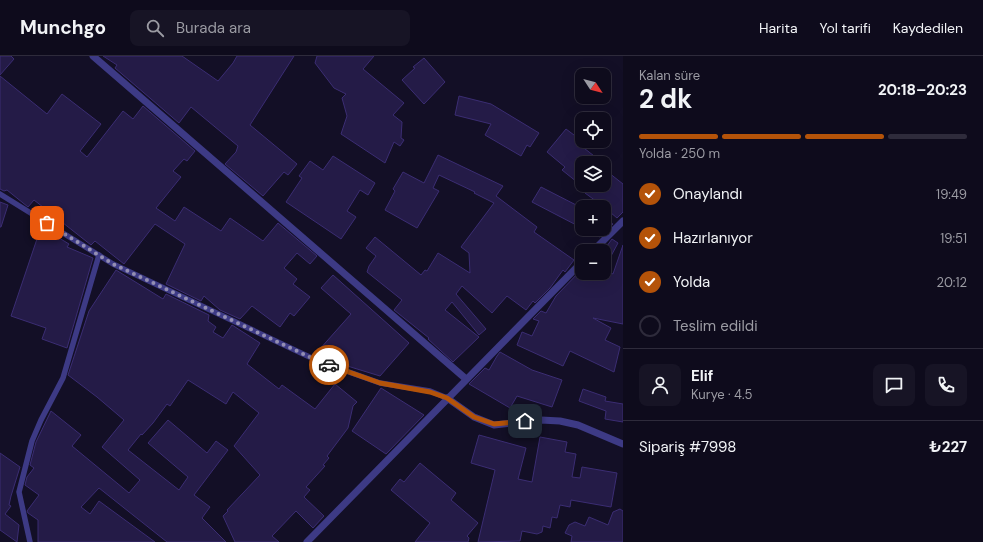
<!DOCTYPE html>
<html lang="tr">
<meta charset="utf-8">
<style>
body{margin:0;font-family:"DM Sans",sans-serif;background:#171425;color:#f1f3f6;height:100vh;display:flex;flex-direction:column;font-size:15px;white-space:nowrap}
*{box-sizing:border-box;margin:0}
p{font-size:13px;color:#9b9ba3}
.icon{flex:none;width:22px;height:22px;fill:none;stroke:currentColor;stroke-width:2;stroke-linecap:round;stroke-linejoin:round}
.map{position:relative;flex:1;overflow:hidden}
.side{display:flex;flex-direction:column;background:#0e0b1c;width:360px}
.side>*{flex:none}
.needle{width:26px;rotate:126deg}
.fabs{position:absolute;left:575px;top:12px;display:grid;gap:8px}
.fabs a{display:grid;place-items:center;width:36px;height:36px;border-radius:8px;background:#0e0b1c;box-shadow:0 4px 16px #0002,0 0 0 1px #2e2b3b;font-size:20px}
.pin{position:absolute;display:grid;place-items:center;width:34px;height:34px;color:#fff;margin:-17px;border-radius:8px;box-shadow:0 2px 6px #0006}
.courier{position:absolute;display:grid;place-items:center;width:40px;height:40px;margin:-20px;border:3px solid #b45309;border-radius:50%;background:#fff;color:#222;box-shadow:0 1px 5px #0007}
.overview em{font-style:normal;font-weight:700}
.overview div{display:flex;flex-direction:column-reverse}
.overview{display:flex;align-items:center;justify-content:space-between;height:68px;padding:0 16px}
h1{font-size:26px;font-weight:700;line-height:30px}
.bar{display:grid;grid-template-columns:repeat(4,1fr);gap:6px 4px;align-content:center;height:48px;padding:0 16px}
.bar i{height:5px;border-radius:3px;background:#2e2b3b}
.bar .on{background:#b45309}
.bar p{grid-column:span 4}
.line{display:flex;align-items:center;gap:10px;padding:0 16px;border-top:1px solid #2e2b3b}
.line div{flex:1}
.round{display:grid;place-items:center;flex:none;width:42px;height:42px;border-radius:8px;background:#171425}
ol{padding:0 16px;list-style:none}
li{display:flex;align-items:center;gap:12px;height:44px}
li p{margin-inline-start:auto}
li .icon{padding:4px;border-radius:50%;background:#b45309;color:#fff;stroke-width:4}
li:last-child{color:#9b9ba3}
li i{width:22px;height:22px;border:2px solid #2e2b3b;border-radius:50%}
header{display:flex;align-items:center;gap:24px;box-sizing:border-box;height:56px;padding:0 20px;background:#0e0b1c;border-bottom:1px solid #2e2b3b}
header strong{font-size:19px}
nav{display:flex;gap:22px;margin-inline-start:auto;font-size:14px}
.search{width:280px;height:36px;background:#171425;display:flex;align-items:center;gap:10px;box-sizing:border-box;padding:0 14px;border-radius:8px;color:#9b9ba3;font-size:15px}
main{display:flex;flex:1;min-height:0}
.map>svg:first-child{display:block}
.building{fill:#241b47;stroke:#3b2d73}
.lines{fill:none;stroke-linecap:round;stroke-linejoin:round}
.minor{stroke:#3d3a85;stroke-width:5.5}
.tertiary{stroke:#3d3a85;stroke-width:7}
.done{stroke:#948fb3;stroke-width:4;stroke-dasharray:0 7.2}
.route{stroke:#b45309;stroke-width:5}
</style>
<header>
<strong>Munchgo</strong>
<div class="search"><svg class="icon" aria-label="search" viewBox="0 0 24 24"><circle cx="10" cy="10" r="6"/><path d="M15 15l6 6"/></svg>Burada ara</div>
<nav><a>Harita</a><a>Yol tarifi</a><a>Kaydedilen</a></nav>
</header>
<main>
<div class="map">
<svg width="623" height="486" viewBox="0 0 623 486">
<rect width="100%" height="100%" fill="#130f26"/>
<!-- building -->
<g class="building">
<polygon points="0,0 11,0 14,3 0,19"/>
<polygon points="103,0 182,0 218,25 233,7 237,0 294,0 250,69 297,108 288,119 284,116 263,140 225,108 236,96 238,90 191,51 179,67 115,12 117,9"/>
<polygon points="317,0 374,0 363,13 404,47 393,59 402,66 401,82 404,84 400,90 394,86 385,107 341,78 347,60 342,42 346,38 334,32 315,7"/>
<polygon points="424,2 445,26 424,48 402,24 415,12 413,11"/>
<polygon points="0,20 47,58 62,38 101,68 80,95 87,101 123,55 133,63 143,50 195,95 187,105 184,103 173,115 181,121 156,152 175,165 184,151 221,175 230,162 263,185 278,167 317,200 310,208 297,197 284,212 297,223 293,228 310,241 294,260 290,257 280,271 252,250 240,263 220,254 204,240 201,245 166,228 185,188 155,168 124,208 95,185 91,189 34,144 28,151 7,134 4,135 0,133"/>
<polygon points="459,40 491,48 539,77 530,91 527,89 521,100 485,79 491,68 455,59"/>
<polygon points="566,73 578,82 575,85 603,107 582,107 582,129 604,129 604,113 623,128 623,156 617,162 604,151 585,137 587,134 562,114 565,111 547,96"/>
<polygon points="438,99 503,130 496,140 537,171 534,176 574,204 565,216 563,214 550,232 535,247 533,245 526,254 507,240 492,257 462,230 456,238 486,273 479,279 452,246 445,254 479,281 453,306 428,283 429,282 394,254 402,244 367,216 369,210 376,200 366,192 375,181 421,219 425,214 427,215 438,197 470,217 469,197 461,191 494,147 474,137 475,136 439,119 433,132 439,135 417,172 385,154 395,135 393,133 403,116 424,127"/>
<polygon points="333,100 375,127 368,139 360,134 347,155 356,161 341,183 286,146 302,122 299,120 310,105 323,114"/>
<polygon points="541,131 582,152 582,172 532,146"/>
<polygon points="0,146 8,149 1,171 0,171"/>
<polygon points="604,163 613,168 600,181 584,173 604,173"/>
<polygon points="41,171 69,188 67,191 93,202 67,292 42,283 46,272 11,260"/>
<polygon points="612,183 618,187 604,213 613,218 623,189 623,268 593,262 611,272 605,284 620,291 614,316 570,295 563,310 517,289 522,276 532,280 539,265 533,263 541,255 546,257 556,240 582,213 582,217 604,217 604,194"/>
<polygon points="116,214 163,243 166,238 209,259 208,265 216,271 213,276 223,282 232,269 260,287 247,308 279,333 282,329 315,353 335,328 357,346 353,350 348,372 327,400 329,402 323,409 325,410 306,431 310,434 304,441 324,460 313,472 296,455 272,480 279,486 235,486 223,460 228,455 227,454 260,419 234,390 259,357 233,336 226,348 188,324 170,350 167,348 153,367 142,379 141,378 128,394 179,434 188,421 148,387 168,364 207,397 216,385 228,394 194,439 210,451 202,462 226,486 167,486 99,432 81,451 90,458 99,445 155,486 38,486 38,464 28,457 27,455 39,439 25,429 27,421 34,412 30,409 36,386 51,355 81,379 72,390 129,437 140,424 102,391 124,364 97,341 68,319 89,255"/>
<polygon points="333,219 409,287 380,320 331,305 319,294 351,258 321,232"/>
<polygon points="500,296 532,314 562,324 552,351 517,340 510,352 469,328 485,312 489,314 497,300"/>
<polygon points="381,332 424,359 386,398 352,375"/>
<polygon points="583,333 606,341 605,345 623,348 623,366 605,363 606,355 579,345"/>
<polygon points="479,379 526,392 518,423 532,426 540,381 567,386 565,396 576,398 572,421 580,422 582,411 617,417 611,451 571,444 570,451 560,449 557,462 552,461 550,472 543,470 542,476 537,478 522,475 520,485 478,486 495,414 471,407"/>
<polygon points="0,397 20,411 11,440 9,449 11,450 5,458 19,469 17,486 0,474"/>
<polygon points="420,407 456,437 451,444 478,467 467,480 469,482 468,486 415,486 430,467 391,434 400,423 404,426"/>
<polygon points="620,453 623,455 623,486 571,486 572,480 565,477 569,469 575,466 585,470 589,461 608,469 613,456"/>
</g>
<g class="lines">
<!-- minor -->
<g class="minor">
<polyline points="0,138 113,208 318,305 380,327 430,335 447,342"/>
<polyline points="30,486 19,436 32,385 41,364 63,322 99,199"/>
</g>
<!-- tertiary -->
<g class="tertiary">
<polyline points="93,0 466,323"/>
<polyline points="593,195 623,165"/>
<polyline points="447,342 474,361 494,369 541,364 560,365 578,369 623,388"/>
<polyline points="307,486 582,206"/>
</g>
</g>
<g class="lines">
<!-- done -->
<polyline class="done" points="47,167 113,208 318,305 329,309"/>
<!-- route -->
<polyline class="route" points="329,309 380,327 430,336 447,342 474,361 494,368 525,365"/>
</g>
</svg>
<div class="fabs">
<a><svg class="needle" viewBox="-14 -14 28 28"><path d="M0-13l5 13h-10z" fill="#e53935"/><path d="M0 13l5-13h-10z" fill="#9b9ba3"/></svg></a>
<a><svg class="icon" aria-label="locate" viewBox="0 0 24 24"><circle cx="12" cy="12" r="6"/><path d="M12 2v4M12 18v4M2 12h4M18 12h4"/></svg></a>
<a><svg class="icon" aria-label="layers" viewBox="0 0 24 24"><path d="M12 4l9 5-9 5-9-5zM3 14l9 5 9-5"/></svg></a>
<a>+</a>
<a>−</a>
</div>
<div class="pin" style="left:47px;top:167px;background:#ea580c"><svg class="icon" aria-label="bag" viewBox="0 0 24 24"><path d="M5 8h14l-1 12H6zM9 8a3 3 0 0 1 6 0"/></svg></div>
<div class="pin" style="left:525px;top:365px;background:#1f2937"><svg class="icon" aria-label="home" viewBox="0 0 24 24"><path d="M3 11l9-7 9 7M6 9v11h12V9"/></svg></div>
<div class="courier" style="left:329px;top:309px"><svg class="icon" aria-label="car" viewBox="0 0 24 24"><path d="M5 17H2v-5l4-1 3-4h7l3 4 3 1v5h-3M9 17h6M6 11h13"/><circle cx="7" cy="17" r="2"/><circle cx="17" cy="17" r="2"/></svg></div>
</div>
<section class="side">
<div class="overview"><div><h1>2 dk</h1><p>Kalan süre</p></div><em>20:18–20:23</em></div>
<div class="bar"><i class="on"></i><i class="on"></i><i class="on"></i><i></i><p>Yolda · 250 m</p></div>
<ol>
<li><svg class="icon" aria-label="check" viewBox="0 0 24 24"><path d="M5 12l5 5 9-10"/></svg>Onaylandı<p>19:49</p></li>
<li><svg class="icon" aria-label="check" viewBox="0 0 24 24"><path d="M5 12l5 5 9-10"/></svg>Hazırlanıyor<p>19:51</p></li>
<li><svg class="icon" aria-label="check" viewBox="0 0 24 24"><path d="M5 12l5 5 9-10"/></svg>Yolda<p>20:12</p></li>
<li><i></i>Teslim edildi</li>
</ol>
<div class="line" style="height:72px"><a class="round"><svg class="icon" aria-label="person" viewBox="0 0 24 24"><circle cx="12" cy="8" r="4"/><path d="M4 21q1-7 8-7t8 7"/></svg></a><div><b>Elif</b><p>Kurye · 4.5</p></div><a class="round"><svg class="icon" aria-label="chat" viewBox="0 0 24 24"><path d="M4 5h16v11H9l-5 4z"/></svg></a><a class="round"><svg class="icon" aria-label="phone" viewBox="0 0 24 24"><path d="M5 4h4l2 5-3 2q2 4 5 5l2-3 5 2v4C11 20 4 13 5 4z"/></svg></a></div>
<div class="line" style="height:52px"><div>Sipariş #7998</div><b>₺227</b></div>
</section>
</main>
